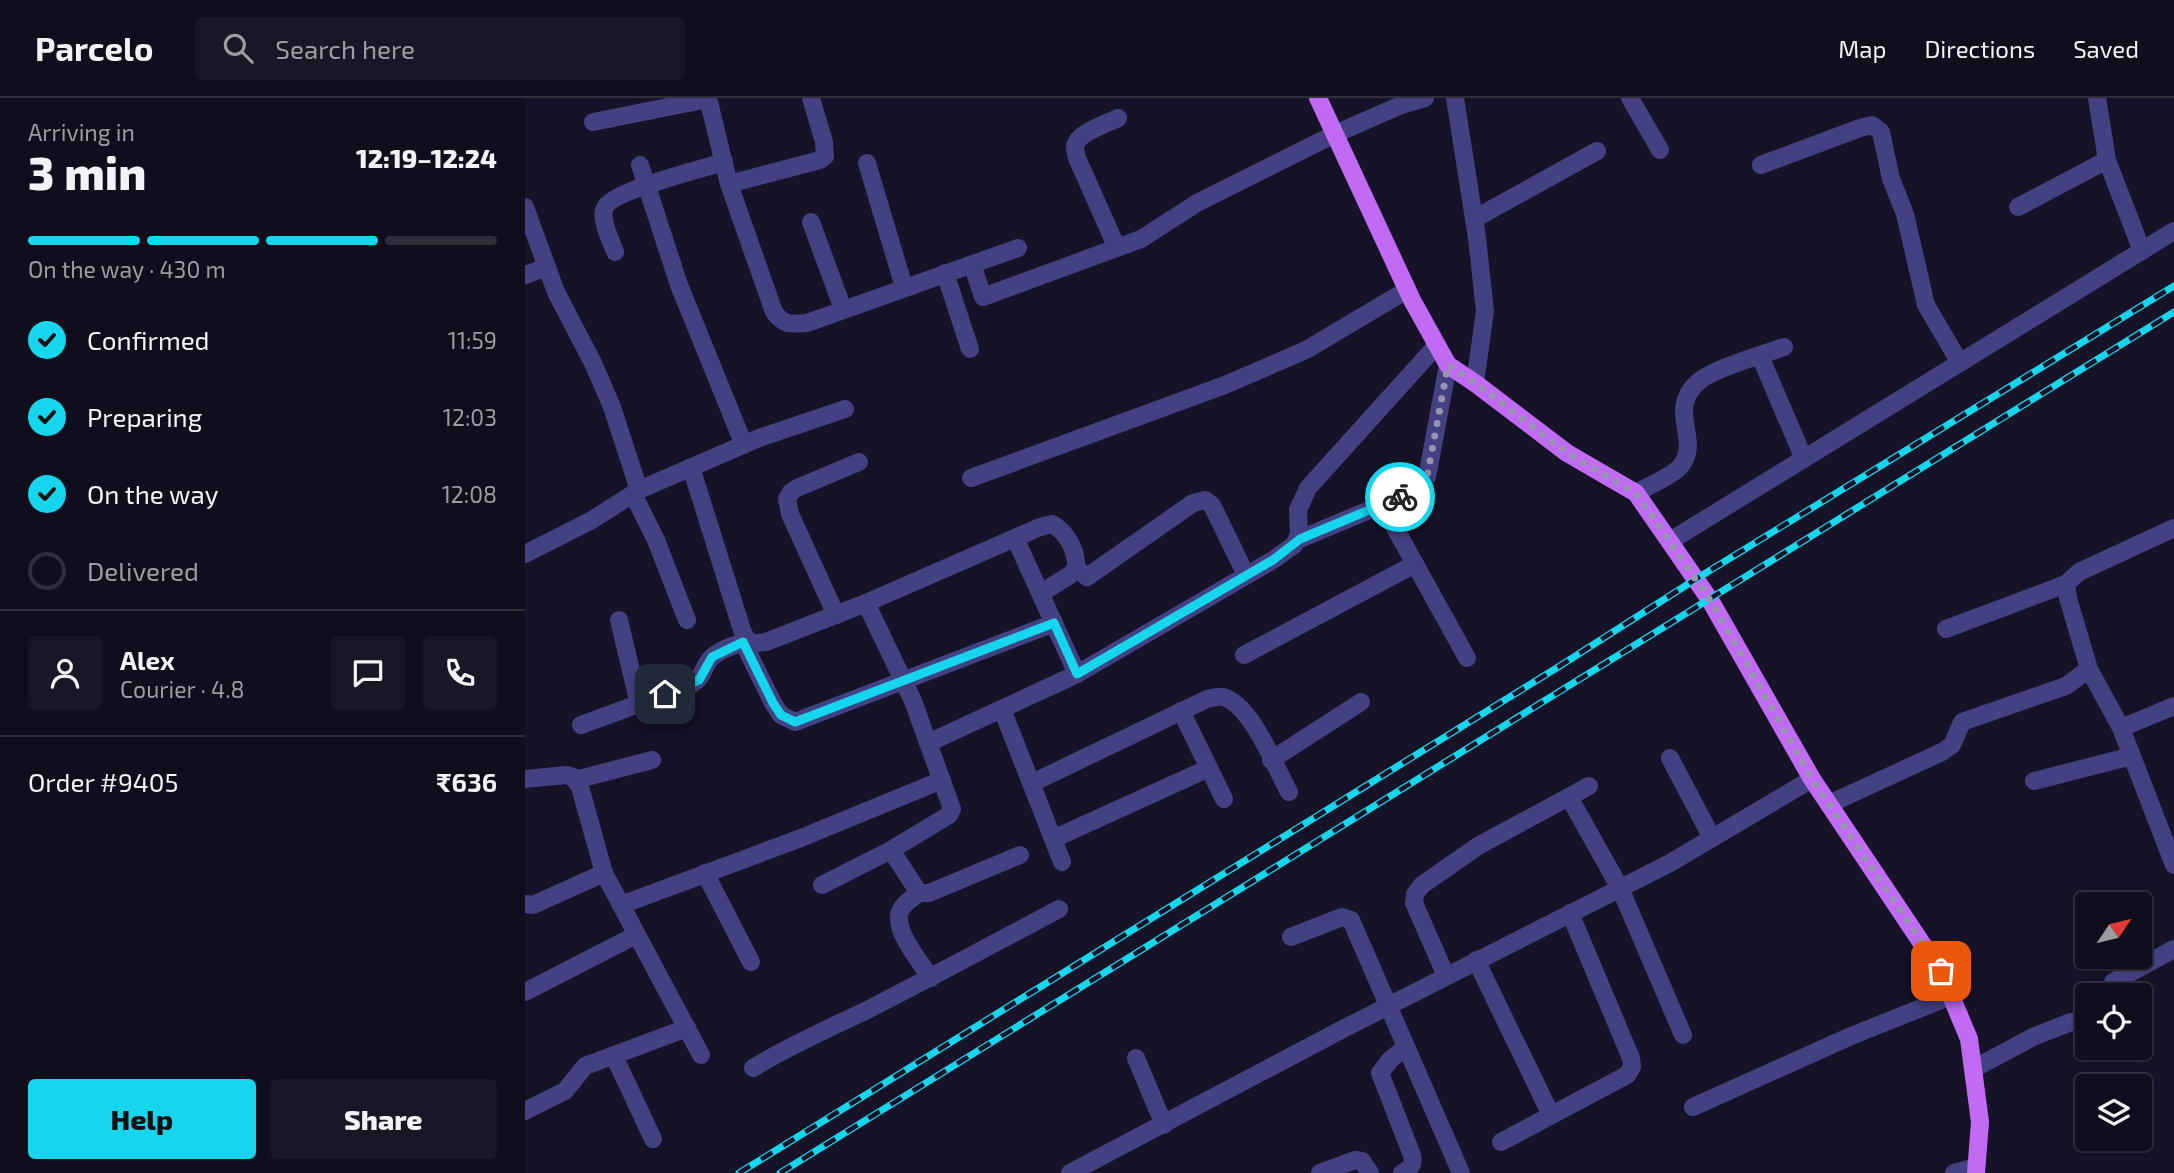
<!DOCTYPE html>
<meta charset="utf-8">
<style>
body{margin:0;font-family:"Exo 2",sans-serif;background:#191726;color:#f1f3f6;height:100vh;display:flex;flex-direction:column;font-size:26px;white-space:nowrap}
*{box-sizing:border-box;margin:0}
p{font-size:23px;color:#9c9ca4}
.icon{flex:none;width:38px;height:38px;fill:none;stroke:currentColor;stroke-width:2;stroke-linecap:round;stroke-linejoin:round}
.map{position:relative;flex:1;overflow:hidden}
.panel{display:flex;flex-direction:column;background:#100e1d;width:525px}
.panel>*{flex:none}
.needle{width:46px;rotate:55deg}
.controls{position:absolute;left:1550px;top:794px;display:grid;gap:14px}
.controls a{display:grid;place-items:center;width:77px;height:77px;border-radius:7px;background:#100e1d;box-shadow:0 2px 5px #0004,0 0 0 2px #302e3b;font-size:35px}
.pin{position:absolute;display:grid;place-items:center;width:60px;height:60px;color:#fff;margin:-30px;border-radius:14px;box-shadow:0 4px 10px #0006}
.courier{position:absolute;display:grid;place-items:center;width:70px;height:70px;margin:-35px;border:5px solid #15d6ed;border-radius:50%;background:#fff;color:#222;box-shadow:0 2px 9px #0007}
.head em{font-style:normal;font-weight:800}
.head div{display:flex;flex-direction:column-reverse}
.head{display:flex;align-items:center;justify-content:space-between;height:119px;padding:0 28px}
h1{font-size:46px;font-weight:800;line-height:52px}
.bar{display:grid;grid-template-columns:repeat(4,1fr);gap:10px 7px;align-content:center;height:84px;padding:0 28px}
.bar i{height:9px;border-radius:5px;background:#302e3b}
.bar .active{background:#15d6ed}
.bar p{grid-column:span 4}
.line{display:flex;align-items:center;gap:18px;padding:0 28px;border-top:2px solid #302e3b}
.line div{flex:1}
.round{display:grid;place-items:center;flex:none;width:74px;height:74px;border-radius:7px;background:#191726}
ol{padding:0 28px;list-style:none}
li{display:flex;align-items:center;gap:21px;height:77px}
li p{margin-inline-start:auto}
li .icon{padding:7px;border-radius:50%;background:#15d6ed;color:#111;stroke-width:4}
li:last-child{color:#9c9ca4}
li i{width:38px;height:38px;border:4px solid #302e3b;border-radius:50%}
.primary-button{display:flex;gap:14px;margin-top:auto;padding:14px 28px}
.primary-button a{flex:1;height:80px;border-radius:7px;background:#15d6ed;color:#111;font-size:28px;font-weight:800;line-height:80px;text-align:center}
.primary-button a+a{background:#191726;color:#f1f3f6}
header{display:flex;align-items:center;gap:42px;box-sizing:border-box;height:98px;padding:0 35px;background:#100e1d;border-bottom:2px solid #302e3b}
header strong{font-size:33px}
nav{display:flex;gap:38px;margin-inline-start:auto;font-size:24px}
.search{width:490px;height:63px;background:#191726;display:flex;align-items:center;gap:18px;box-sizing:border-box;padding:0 24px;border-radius:7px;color:#9c9ca4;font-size:26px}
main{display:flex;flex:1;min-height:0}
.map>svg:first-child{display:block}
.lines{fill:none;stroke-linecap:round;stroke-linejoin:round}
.minor{stroke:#444182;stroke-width:18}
.major{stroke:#c16af4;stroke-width:18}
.rail-casing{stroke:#15d6ed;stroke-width:7}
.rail{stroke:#161227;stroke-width:4.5;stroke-dasharray:13;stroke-linecap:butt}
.done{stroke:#9894b1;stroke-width:7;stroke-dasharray:0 12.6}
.route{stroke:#15d6ed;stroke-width:9}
</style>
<header>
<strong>Parcelo</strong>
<div class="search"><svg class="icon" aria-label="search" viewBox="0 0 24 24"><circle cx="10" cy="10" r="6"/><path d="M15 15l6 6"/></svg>Search here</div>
<nav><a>Map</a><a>Directions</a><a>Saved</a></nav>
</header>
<main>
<section class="panel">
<div class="head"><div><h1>3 min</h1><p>Arriving in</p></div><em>12:19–12:24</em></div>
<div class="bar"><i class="active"></i><i class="active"></i><i class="active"></i><i></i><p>On the way · 430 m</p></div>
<ol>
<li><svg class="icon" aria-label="check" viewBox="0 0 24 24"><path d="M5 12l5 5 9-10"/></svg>Confirmed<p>11:59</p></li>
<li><svg class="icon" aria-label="check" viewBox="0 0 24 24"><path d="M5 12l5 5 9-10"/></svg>Preparing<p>12:03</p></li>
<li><svg class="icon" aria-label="check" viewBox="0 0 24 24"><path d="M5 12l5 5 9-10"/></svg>On the way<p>12:08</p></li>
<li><i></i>Delivered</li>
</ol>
<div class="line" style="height:126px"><a class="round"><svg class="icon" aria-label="person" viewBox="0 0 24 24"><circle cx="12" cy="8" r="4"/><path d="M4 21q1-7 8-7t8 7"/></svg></a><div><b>Alex</b><p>Courier · 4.8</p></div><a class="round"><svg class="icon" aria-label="chat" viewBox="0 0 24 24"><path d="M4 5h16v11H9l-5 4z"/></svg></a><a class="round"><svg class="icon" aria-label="phone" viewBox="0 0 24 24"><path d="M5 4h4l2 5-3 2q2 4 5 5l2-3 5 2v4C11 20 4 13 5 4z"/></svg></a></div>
<div class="line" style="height:91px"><div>Order #9405</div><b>₹636</b></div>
<div class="primary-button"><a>Help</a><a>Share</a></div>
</section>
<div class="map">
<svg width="1649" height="1075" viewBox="0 0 1649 1075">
<rect width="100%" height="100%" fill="#161227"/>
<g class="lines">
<!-- minor -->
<g class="minor">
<path d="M183 0 204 86 249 214C259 228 267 226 282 225L493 150"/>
<polyline points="930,0 952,140 960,213 950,285"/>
<polyline points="1105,0 1135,52"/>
<polyline points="1572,0 1582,62 1617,153"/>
<polyline points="68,24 183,1"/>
<polyline points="342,65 379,189"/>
<polyline points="115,67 154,187 219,347"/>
<polyline points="1236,67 1335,30 1347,27 1356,34 1366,81 1380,116 1401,207 1435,265"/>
<polyline points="204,86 295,62 300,58 299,44 286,0"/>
<polyline points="0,109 31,194 68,265 87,309 114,392"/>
<polyline points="1493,109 1582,62"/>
<polyline points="949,121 1072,53"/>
<polyline points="286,124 318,211"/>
<path d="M592 150 552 60C551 56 550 52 550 48 553 34 582 26 593 20"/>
<path d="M90 154C86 142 76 124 79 112 83 93 178 71 199 64"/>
<polyline points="447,166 458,199 616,141 672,105 810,36 876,7 900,0"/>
<polyline points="420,175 445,251"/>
<polyline points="0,177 22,169"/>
<polyline points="1235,258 1279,361"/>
<path d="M923 267 902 379C890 392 876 395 866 411L870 430 942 560"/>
<path d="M166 369 217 532C223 546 227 546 241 544L341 505 515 429 527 426C542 434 552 453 551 470L545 477 516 495"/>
<polyline points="446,380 700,287 781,252 882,192"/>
<path d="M1111 395C1123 388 1145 379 1154 370 1179 343 1140 314 1173 284 1189 270 1237 257 1259 249"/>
<polyline points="108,396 131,442 162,522"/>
<polyline points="490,440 552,576"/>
<polyline points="775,441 873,400"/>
<polyline points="1145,443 1649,133"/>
<polyline points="0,456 67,422 114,392 234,340 320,311"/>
<polyline points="551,470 562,479 668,405 680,402 687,407 721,477"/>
<polyline points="311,517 265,416 262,401 266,394 272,390 334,364"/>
<polyline points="94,522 114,606"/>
<polyline points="1421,531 1541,486"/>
<polyline points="218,544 248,605 256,617 270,624 529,525"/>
<polyline points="719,557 890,466"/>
<polyline points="1564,571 1596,630 1649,767"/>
<polyline points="477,611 537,764"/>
<polyline points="656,613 699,701"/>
<path d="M56 627 165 587C180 579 176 571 186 560 195 551 210 547 222 543"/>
<polyline points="1596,630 1649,608"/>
<polyline points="403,645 552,576 748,462 769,447 774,436 773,412 783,390 912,247"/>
<polyline points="1145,660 1187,740"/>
<polyline points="746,662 836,604"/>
<polyline points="0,681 41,677 48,679 55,689 79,775 176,957"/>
<polyline points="50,682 127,662"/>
<polyline points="1509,683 1607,658"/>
<path d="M507 685 682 601C687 600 693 598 698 599 727 607 750 669 764 694"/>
<polyline points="1044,699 1095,790 1158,937"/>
<polyline points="1304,706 1417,654 1427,647 1437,624 1541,588 1564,571 1543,500 1541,486 1554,474 1649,430"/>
<polyline points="528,741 684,670"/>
<polyline points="366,752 394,795 404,795 495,757"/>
<polyline points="180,775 226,864"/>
<polyline points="297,787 366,752 424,717 427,711 388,603 341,505"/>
<path d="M394 795C389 799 380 804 377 810 364 828 396 865 406 880"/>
<polyline points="0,806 8,807 79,775"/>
<polyline points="96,807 276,740 417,682"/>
<polyline points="766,839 817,819 826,822 936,1075"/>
<polyline points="951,862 1026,1017"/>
<polyline points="921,878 889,805 890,796 897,787 953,748 1064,688"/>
<polyline points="1588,884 1649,851"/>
<polyline points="0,894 111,837"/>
<polyline points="89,958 128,1041"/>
<polyline points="611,960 639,1027"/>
<path d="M228 970C267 946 308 929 348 909 411 877 472 844 534 811"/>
<polyline points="1448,971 1510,938 1546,924"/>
<polyline points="1168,1009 1326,938 1426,898"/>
<polyline points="0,1013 40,993 60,968 162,930"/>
<polyline points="976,1044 1102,977 1107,969 1106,960 1045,815"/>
<polyline points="545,1075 816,932 1145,765 1287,681"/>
<polyline points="795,1075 830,1062 837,1063 845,1075"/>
<path d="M877 1075C886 1070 889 1067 887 1057L855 975 865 962 881 949"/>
<polyline points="1429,1075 1451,1069"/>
</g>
<!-- major -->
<polyline class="major" points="793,0 887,202 923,267 950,285 1042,355 1111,395 1185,502 1287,681 1416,874 1444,941 1455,1024 1451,1075"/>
<!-- rail casing -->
<g class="rail-casing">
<g id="rail">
<polyline points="214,1075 1030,571 1171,481 1649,188"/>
<polyline points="255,1075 1649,214"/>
</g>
</g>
<!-- rail -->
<use href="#rail" class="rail"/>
</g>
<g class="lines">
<!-- done -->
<polyline class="done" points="875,399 894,387 902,379 923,267 950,285 1042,355 1111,395 1185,502 1287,681 1416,873"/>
<!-- route -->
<polyline class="route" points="140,596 174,582 187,559 218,544 248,605 256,617 270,624 529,525 552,576 748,462 775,441 875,399"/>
</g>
</svg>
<div class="controls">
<a><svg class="needle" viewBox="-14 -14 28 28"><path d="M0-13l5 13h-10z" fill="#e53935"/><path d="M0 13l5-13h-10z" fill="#9c9ca4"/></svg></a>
<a><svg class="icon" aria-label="locate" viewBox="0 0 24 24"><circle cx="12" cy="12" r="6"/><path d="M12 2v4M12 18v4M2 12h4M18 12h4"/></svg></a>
<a><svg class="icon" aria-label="layers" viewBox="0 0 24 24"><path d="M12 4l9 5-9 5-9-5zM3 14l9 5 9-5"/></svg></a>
</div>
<div class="pin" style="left:1416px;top:873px;background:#ea580c"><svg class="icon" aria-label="bag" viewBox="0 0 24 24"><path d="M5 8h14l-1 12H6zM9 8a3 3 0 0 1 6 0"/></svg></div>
<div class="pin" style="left:140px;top:596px;background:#1f2937"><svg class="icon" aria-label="home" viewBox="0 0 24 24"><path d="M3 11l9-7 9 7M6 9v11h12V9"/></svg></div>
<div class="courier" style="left:875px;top:399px"><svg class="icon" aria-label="bike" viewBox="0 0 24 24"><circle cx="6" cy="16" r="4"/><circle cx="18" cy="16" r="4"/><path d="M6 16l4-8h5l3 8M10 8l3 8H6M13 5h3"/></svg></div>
</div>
</main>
